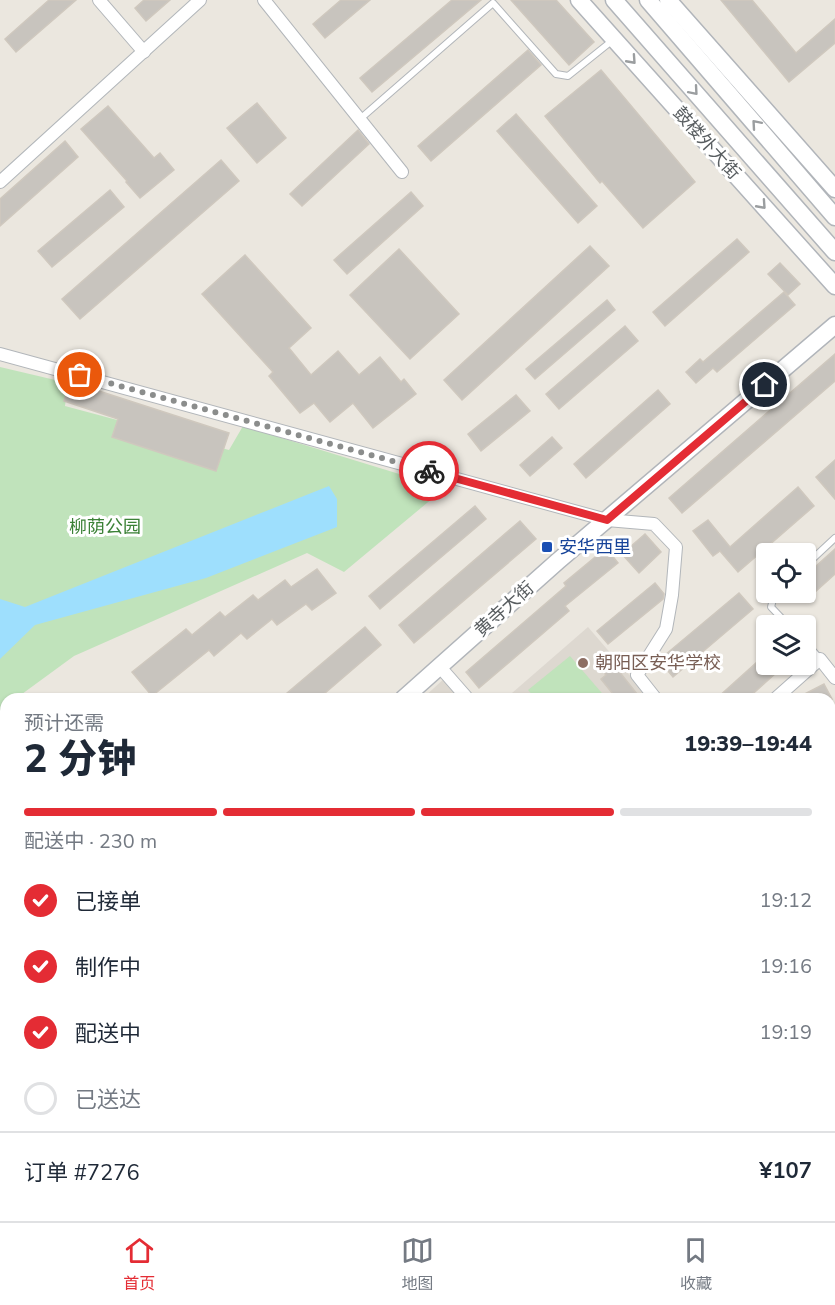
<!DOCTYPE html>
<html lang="zh">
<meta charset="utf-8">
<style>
body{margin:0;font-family:"Nunito Sans","Noto Sans SC",sans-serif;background:#f6f6f7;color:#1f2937;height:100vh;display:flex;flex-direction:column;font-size:22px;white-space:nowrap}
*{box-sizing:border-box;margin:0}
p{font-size:20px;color:#747a83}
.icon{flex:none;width:33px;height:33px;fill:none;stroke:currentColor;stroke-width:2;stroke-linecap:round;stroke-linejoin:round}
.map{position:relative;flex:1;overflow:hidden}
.side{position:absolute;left:0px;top:693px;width:836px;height:528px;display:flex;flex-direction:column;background:#fff;border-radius:18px 18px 0 0;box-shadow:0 2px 4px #0004}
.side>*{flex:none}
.buttons{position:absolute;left:756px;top:543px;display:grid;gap:12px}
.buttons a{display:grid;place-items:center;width:60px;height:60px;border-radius:6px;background:#fff;box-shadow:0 2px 4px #0004;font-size:30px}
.pin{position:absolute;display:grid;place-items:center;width:51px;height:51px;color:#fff;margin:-26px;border:3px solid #fff;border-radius:50%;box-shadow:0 2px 6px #0007}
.courier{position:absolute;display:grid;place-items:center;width:60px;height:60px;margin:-30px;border:4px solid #e42c34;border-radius:50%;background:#fff;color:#222;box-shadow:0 2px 8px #0007}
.overview em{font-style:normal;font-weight:800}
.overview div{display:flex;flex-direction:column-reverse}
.overview{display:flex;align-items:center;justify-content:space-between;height:102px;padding:0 24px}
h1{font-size:39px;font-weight:800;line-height:45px}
.bar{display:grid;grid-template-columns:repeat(4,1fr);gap:9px 6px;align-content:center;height:72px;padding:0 24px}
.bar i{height:8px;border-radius:4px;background:#e0e1e3}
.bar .current{background:#e42c34}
.bar p{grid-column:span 4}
.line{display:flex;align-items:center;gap:15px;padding:0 24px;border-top:2px solid #e0e1e3}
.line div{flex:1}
ol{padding:0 24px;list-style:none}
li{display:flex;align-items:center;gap:18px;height:66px}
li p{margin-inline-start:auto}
li .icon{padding:6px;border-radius:50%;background:#e42c34;color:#fff;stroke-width:4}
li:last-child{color:#747a83}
li i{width:33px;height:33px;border:3px solid #e0e1e3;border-radius:50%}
.menu{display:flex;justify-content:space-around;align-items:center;height:84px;border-top:2px solid #e0e1e3;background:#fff;font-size:16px;color:#747a83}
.menu a{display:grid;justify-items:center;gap:3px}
.menu .current{color:#e42c34}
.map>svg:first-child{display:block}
.education{fill:#ddd8d0}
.green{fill:#c0e3bb}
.water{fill:#9edffd}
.building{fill:#c8c4be;stroke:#cfc8be;stroke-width:1.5}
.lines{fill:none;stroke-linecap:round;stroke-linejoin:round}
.lane-casing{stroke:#b2b6ba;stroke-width:8}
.street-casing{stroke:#b2b6ba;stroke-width:14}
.secondary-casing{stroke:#b1b5ba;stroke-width:19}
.lane{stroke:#fff;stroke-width:6}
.street{stroke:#fff;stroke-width:12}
.secondary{stroke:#fff;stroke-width:16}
.oneway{stroke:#9b9ea0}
.done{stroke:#8b8d8c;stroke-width:6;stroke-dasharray:0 10.8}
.route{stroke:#e42c34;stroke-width:8}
.transit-dot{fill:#1a4fb4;stroke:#fff;stroke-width:2}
.education-dot{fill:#8d6e63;stroke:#fff;stroke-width:2}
.labels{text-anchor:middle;stroke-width:6;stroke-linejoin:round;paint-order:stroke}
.street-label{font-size:18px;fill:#585d60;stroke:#fff}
.park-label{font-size:18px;fill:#3b8136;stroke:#fff}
.transit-label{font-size:18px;fill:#164399;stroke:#fff;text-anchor:start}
.education-label{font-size:18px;fill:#785e54;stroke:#fff;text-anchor:start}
</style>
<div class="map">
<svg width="835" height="1221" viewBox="0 0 835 1221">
<rect width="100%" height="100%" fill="#ebe7df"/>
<!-- education -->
<g class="education">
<polygon points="588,627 650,699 505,699"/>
<polygon points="446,677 465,699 422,699"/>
<polygon points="830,1107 835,1113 835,1149 830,1154"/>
<polygon points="627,1215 760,1215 754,1221 628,1221 624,1217"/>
</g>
<!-- green -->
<g class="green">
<polygon points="0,367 68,383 65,406 229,450 243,426 445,488 344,572 307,553 74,656 22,694 18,699 6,699 6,718 0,727"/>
<polygon points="570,656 607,699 536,699 528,690"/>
<polygon points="637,1215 700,1215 693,1221 642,1221"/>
</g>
<!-- water -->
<polygon class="water" points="329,486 337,499 337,527 206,578 35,625 0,659 0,599 25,607"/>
<!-- building -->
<g class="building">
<polygon points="49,0 76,0 16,52 5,39"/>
<polygon points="144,0 170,0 146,21 135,8"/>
<polygon points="341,0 370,0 325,38 313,24"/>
<polygon points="452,0 481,0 372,92 360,78"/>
<polygon points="511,0 556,0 594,42 569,65"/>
<polygon points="721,0 752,0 796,53 835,19 835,43 789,82"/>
<polygon points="528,50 541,65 431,161 418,146"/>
<polygon points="601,70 695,182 643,228 602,181 600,183 545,116"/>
<polygon points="257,103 286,138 257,163 227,128"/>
<polygon points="108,106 154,158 160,153 174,170 140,198 126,182 127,181 81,129"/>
<polygon points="516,114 597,206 578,223 497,131"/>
<polygon points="358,130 369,144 302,206 290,194"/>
<polygon points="65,141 78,157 0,226 0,199"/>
<polygon points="221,160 239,181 80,319 62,299"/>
<polygon points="110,190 124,207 52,267 38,251"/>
<polygon points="411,192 423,206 347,274 334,260"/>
<polygon points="737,239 749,252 665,326 653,312"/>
<polygon points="590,246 609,266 462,400 444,380"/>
<polygon points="399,249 459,314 410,359 350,295"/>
<polygon points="245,255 311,328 289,348 311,375 338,351 359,375 380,357 401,382 404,379 416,394 373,428 353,403 330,422 314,403 300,413 269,376 273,372 202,294"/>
<polygon points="780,263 800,284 788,295 768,274"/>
<polygon points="784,292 795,305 717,372 713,368 696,383 686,372 700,359 703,362"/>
<polygon points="607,300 615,310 535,379 526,369"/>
<polygon points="625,326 638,341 559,409 546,394"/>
<polygon points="835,354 835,381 682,513 669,498"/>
<polygon points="71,382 229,433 216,471 112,437 118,419 64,401"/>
<polygon points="658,390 670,404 586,478 574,464"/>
<polygon points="516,395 530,411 481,451 468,434"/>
<polygon points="552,437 562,448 530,476 520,465"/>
<polygon points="835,460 835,499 816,477"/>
<polygon points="798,487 814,506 738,572 720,551 713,556 693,531 708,520 730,547"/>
<polygon points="475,506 486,519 380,609 369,596"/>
<polygon points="520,521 536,539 414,643 399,625"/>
<polygon points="645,534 661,552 639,573 622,554"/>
<polygon points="606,548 618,563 565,606 569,611 479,688 466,672 566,586 564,583"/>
<polygon points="835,549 835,574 806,600 806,575"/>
<polygon points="317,569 336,593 312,610 306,604 277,625 272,619 247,639 241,633 214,656 209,650 152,696 132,672 186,629 192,635 220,612 225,617 253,595 258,600 285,580 291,587"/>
<polygon points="655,583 664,594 663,599 608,644 597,631"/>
<polygon points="739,593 753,609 673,677 659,660"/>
<polygon points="365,627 381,645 318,699 280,699"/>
<polygon points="766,654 766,664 786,664 747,699 716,699"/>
<polygon points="608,656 615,664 614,665 641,699 617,699 601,679 606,675 598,666"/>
<polygon points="824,684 832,699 795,699"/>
</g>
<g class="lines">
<!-- lane casing -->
<g class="lane-casing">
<g id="lane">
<polyline points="360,119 493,3 556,74 568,76 613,40"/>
<polyline points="806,565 835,538"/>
<polyline points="775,592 771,607 789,626"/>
<polyline points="806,643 820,659"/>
<polyline points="413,1221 420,1215"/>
</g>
</g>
<!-- street casing -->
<g class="street-casing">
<g id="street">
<polyline points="99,0 144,52"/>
<polyline points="264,0 402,172"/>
<polyline points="0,182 200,0"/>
<polyline points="0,354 607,520 654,524 676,547 672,595 666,629 637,675 656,699"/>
<polyline points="440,667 468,699"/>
<polyline points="775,699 820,659 835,678"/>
<polyline points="830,1088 835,1093"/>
<polyline points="830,1174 835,1169"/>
<polyline points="776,1221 783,1215"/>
</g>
</g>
<!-- secondary casing -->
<g class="secondary-casing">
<g id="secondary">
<polyline points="579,0 835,286"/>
<polyline points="614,0 835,252"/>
<polyline points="648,0 835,217"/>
<polyline points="668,0 835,189"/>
<polyline points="403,699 558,561 835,325"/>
<polyline points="0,1003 6,1002"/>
<polyline points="188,1215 193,1221"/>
<polyline points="250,1215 255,1221"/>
</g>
</g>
<!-- lane -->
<use href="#lane" class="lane"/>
<!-- street -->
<use href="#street" class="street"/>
<!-- secondary -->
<use href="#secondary" class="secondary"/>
</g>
<!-- one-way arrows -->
<defs><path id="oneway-chevron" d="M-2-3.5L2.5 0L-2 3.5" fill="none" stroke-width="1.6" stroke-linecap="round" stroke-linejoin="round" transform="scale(1.5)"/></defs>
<g class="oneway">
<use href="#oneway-chevron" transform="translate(632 60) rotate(48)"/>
<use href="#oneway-chevron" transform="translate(694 91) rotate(49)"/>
<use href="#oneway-chevron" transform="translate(756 124) rotate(-131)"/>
<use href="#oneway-chevron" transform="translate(762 205) rotate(48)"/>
</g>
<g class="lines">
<!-- done -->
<polyline class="done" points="80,375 429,471"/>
<!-- route -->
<polyline class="route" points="429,471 607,520 765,385"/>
</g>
<!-- markers -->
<rect class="transit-dot" x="541" y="541" width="12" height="12" rx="3"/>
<circle class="education-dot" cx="583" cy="663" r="6"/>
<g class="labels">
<!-- street labels -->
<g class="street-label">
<text transform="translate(707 143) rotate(48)" y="6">鼓楼外大街</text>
<text transform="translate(504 609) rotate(-42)" y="6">黄寺大街</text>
</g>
<!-- park labels -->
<g class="park-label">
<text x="105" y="533">柳荫公园</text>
</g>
<!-- transit labels -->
<g class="transit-label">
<text x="559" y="553">安华西里</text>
</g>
<!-- education labels -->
<g class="education-label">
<text x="595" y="669">朝阳区安华学校</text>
</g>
</g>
</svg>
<div class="buttons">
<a><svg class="icon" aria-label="locate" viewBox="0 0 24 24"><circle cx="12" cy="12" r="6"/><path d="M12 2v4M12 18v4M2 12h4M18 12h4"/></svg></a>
<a><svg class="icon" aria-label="layers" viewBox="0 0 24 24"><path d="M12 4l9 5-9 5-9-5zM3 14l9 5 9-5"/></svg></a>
</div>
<div class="pin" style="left:80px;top:375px;background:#ea580c"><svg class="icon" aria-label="bag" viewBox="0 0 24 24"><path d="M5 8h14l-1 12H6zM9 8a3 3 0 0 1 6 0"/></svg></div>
<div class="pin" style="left:765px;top:385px;background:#1f2937"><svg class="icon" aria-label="home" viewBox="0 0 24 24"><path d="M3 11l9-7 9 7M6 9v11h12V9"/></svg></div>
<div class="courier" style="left:429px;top:471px"><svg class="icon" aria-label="bike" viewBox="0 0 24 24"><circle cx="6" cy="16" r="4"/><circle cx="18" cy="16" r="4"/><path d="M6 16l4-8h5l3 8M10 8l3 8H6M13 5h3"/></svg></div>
<section class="side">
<div class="overview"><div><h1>2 分钟</h1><p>预计还需</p></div><em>19:39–19:44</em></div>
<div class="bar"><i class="current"></i><i class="current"></i><i class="current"></i><i></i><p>配送中 · 230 m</p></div>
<ol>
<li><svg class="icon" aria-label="check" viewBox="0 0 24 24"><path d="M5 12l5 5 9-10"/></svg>已接单<p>19:12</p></li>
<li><svg class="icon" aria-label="check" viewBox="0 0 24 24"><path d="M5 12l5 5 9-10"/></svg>制作中<p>19:16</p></li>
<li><svg class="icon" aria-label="check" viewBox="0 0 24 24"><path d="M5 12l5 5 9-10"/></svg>配送中<p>19:19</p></li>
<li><i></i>已送达</li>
</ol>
<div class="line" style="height:78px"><div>订单 #7276</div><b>¥107</b></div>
</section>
</div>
<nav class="menu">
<a class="current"><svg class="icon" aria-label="home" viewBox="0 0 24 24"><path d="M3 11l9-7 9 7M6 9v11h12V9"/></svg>首页</a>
<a><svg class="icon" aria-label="map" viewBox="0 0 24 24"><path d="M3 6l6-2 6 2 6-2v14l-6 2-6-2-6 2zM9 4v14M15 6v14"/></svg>地图</a>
<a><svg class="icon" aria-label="saved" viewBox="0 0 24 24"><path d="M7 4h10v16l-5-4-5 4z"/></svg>收藏</a>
</nav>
